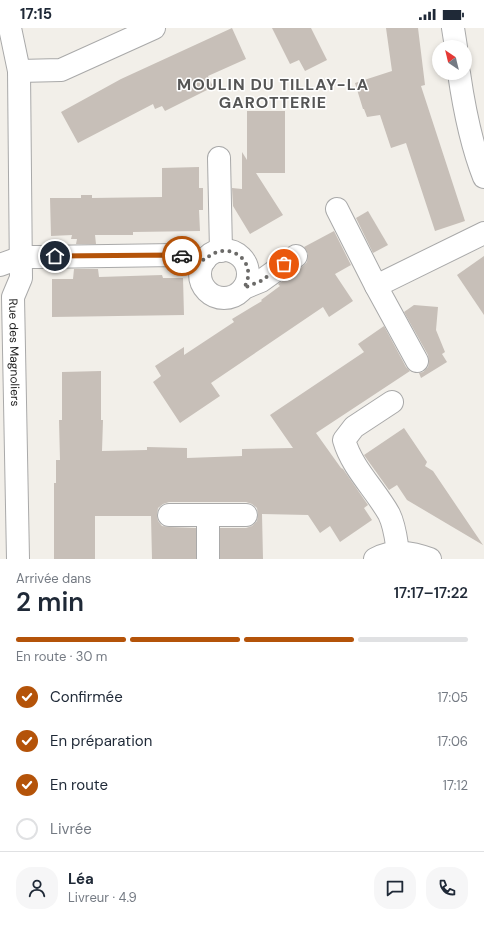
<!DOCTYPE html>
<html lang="fr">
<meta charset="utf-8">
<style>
body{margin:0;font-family:"DM Sans",sans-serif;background:#f6f6f7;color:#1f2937;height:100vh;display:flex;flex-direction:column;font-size:15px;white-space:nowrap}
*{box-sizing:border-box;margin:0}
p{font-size:13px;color:#747a83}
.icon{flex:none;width:22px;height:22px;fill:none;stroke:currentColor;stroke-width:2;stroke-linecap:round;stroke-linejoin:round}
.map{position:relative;height:531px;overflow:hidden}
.details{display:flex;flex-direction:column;background:#fff;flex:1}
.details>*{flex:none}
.needle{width:26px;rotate:325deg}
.buttons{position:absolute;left:432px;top:12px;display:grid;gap:8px}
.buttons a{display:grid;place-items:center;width:40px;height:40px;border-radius:50%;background:#fff;box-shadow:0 2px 6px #0003;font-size:20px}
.pin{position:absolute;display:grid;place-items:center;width:34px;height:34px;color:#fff;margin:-17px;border:2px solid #fff;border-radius:50%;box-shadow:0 1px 4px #0007}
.courier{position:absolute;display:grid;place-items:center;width:40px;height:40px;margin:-20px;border:3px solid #b45309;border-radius:50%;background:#fff;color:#222;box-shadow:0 1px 5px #0007}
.headline em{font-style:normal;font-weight:600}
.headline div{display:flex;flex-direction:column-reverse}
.headline{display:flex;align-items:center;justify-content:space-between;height:68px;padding:0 16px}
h1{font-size:26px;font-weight:600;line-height:30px}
.bar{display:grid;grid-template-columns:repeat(4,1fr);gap:6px 4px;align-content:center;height:48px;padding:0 16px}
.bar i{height:5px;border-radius:3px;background:#e0e1e3}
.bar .on{background:#b45309}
.bar p{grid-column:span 4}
.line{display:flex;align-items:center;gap:10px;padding:0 16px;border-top:1px solid #e0e1e3}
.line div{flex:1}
.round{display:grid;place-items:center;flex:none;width:42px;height:42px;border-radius:16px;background:#f6f6f7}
ol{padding:0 16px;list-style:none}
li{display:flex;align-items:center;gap:12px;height:44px}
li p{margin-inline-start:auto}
li .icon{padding:4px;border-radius:50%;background:#b45309;color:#fff;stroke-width:4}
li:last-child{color:#747a83}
li i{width:22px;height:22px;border:2px solid #e0e1e3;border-radius:50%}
.status{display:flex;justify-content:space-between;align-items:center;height:28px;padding:0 20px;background:#fff;direction:ltr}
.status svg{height:11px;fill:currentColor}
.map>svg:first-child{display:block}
.building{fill:#c7bfb8}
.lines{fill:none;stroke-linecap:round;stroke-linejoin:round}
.minor-casing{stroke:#a9a9a9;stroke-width:24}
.minor{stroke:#fff;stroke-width:22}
.done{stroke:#6b6a68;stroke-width:4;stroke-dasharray:0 7.2}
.route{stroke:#b45309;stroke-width:5}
.labels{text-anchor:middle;stroke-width:3;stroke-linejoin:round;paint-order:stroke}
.street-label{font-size:12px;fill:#222;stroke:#fff}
.district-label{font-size:16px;font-weight:bold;letter-spacing:1px;fill:#555;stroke:#fff}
</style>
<div class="status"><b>17:15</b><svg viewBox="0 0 49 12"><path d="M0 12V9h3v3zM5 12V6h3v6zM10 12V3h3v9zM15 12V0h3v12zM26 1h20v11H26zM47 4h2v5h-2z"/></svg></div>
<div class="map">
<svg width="484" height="531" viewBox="0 0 484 531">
<rect width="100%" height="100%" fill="#f2efe9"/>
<!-- building -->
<g class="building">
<polygon points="232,0 246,31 208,48 213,59 165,83 162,78 155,81 153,76 78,115 61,84 121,51"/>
<polygon points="272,0 311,0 327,32 305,43 299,32 290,36"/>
<polygon points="386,0 418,0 425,57 421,58 465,193 435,203 406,115 391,120 380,87 367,89 364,81 363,81 355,55 392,43"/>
<polygon points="247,83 285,83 285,145 256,145 283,187 250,206 233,178 232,160 242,161 242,124 247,132"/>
<polygon points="199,139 199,160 203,160 203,182 199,182 200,203 133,204 133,207 95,207 96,216 76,216 77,211 71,211 72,207 51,208 50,170 81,170 81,167 92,167 92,170 162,169 162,140"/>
<polygon points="368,183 388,217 373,225 356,190"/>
<polygon points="334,203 351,237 335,246 353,273 329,289 323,279 211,355 220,368 180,395 153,354 161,348 155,338 184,319 184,327 234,294 232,291 262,273 261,272 280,258 278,256 303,238 307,234 308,226 304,219"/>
<polygon points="484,228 484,287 457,247"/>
<polygon points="74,241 98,241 99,249 162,247 163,250 183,250 184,287 52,289 52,251 73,251"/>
<polygon points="414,277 438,279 436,302 445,324 442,326 447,334 421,350 419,345 423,344 428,339 429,334 428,327 404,284"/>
<polygon points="384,298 406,339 410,343 316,405 341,440 343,441 368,477 364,480 372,492 340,514 330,498 320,505 308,487 262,486 263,531 220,531 220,500 246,500 252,498 257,493 258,487 257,480 252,476 246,474 169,474 163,476 158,480 157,487 158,493 162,498 169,499 196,500 196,531 152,531 151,488 95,488 95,531 54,531 54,455 56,455 56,432 60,432 59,392 62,392 62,344 101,343 101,392 103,392 102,423 147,422 147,419 187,420 187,430 242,428 242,421 293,420 270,387 364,324 358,316"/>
<polygon points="404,400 427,434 425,438 433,443 483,517 407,472 397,457 389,462 364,427"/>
</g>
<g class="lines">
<!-- minor casing -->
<g class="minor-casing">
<g id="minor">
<path id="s1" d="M10 0 19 43 21 250 13 269 18 531"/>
<polyline points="453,0 456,19"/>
<polyline points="19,43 61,42 154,0"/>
<path d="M459 45C464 80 471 116 484 149"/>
<polyline points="219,130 221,223"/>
<polyline points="337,181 376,258 417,333"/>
<circle cx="224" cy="246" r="24"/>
<polyline points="0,237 22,229 40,229 175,227 205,232"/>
<polyline points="376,258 484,205"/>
<polyline points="244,260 261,253 296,228"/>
<path d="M392 374 354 399 344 412C352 440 375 461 389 486 395 498 396 511 398 524"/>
<polyline points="169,487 246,487"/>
<polyline points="208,531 208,488"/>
<path d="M375 531C394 521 411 524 430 531"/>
</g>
</g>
<!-- minor -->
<use href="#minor" class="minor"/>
</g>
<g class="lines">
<!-- done -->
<path class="done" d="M182 228 205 232C227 209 260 233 244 260L261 253 284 236"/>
<!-- route -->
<polyline class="route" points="55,228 175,227 182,228"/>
</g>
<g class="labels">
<!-- street labels -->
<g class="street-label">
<text dy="4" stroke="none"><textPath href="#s1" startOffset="327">Rue des Magnoliers</textPath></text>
</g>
<!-- district labels -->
<g class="district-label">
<text x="273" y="62">MOULIN DU TILLAY-LA<tspan x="273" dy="18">GAROTTERIE</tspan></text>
</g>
</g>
</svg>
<div class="buttons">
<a><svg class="needle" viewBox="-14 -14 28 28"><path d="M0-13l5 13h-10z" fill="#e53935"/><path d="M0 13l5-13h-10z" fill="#747a83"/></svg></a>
</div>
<div class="pin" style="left:284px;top:236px;background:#ea580c"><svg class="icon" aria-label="bag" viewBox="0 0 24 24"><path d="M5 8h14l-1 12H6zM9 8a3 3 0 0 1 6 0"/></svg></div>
<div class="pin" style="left:55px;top:228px;background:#1f2937"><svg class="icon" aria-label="home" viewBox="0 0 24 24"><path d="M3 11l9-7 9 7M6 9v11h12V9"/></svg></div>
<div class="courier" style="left:182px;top:228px"><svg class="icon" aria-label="car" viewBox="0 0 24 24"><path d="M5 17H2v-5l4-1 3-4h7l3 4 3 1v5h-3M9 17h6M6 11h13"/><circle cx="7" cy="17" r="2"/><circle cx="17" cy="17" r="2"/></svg></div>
</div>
<section class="details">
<div class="headline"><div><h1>2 min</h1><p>Arrivée dans</p></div><em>17:17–17:22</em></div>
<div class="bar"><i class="on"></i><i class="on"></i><i class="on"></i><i></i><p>En route · 30 m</p></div>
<ol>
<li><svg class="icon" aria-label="check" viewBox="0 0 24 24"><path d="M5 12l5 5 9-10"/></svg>Confirmée<p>17:05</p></li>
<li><svg class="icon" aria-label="check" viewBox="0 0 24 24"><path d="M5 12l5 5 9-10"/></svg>En préparation<p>17:06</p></li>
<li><svg class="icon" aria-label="check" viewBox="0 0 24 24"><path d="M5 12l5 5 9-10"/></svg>En route<p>17:12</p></li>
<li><i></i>Livrée</li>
</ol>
<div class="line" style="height:72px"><a class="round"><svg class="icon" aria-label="person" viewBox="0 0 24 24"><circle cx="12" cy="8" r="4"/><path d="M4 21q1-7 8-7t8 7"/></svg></a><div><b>Léa</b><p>Livreur · 4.9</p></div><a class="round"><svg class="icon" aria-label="chat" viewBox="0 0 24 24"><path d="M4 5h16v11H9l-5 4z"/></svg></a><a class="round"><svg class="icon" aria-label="phone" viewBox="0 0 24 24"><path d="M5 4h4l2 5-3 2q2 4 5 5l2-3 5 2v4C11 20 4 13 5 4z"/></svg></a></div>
</section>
